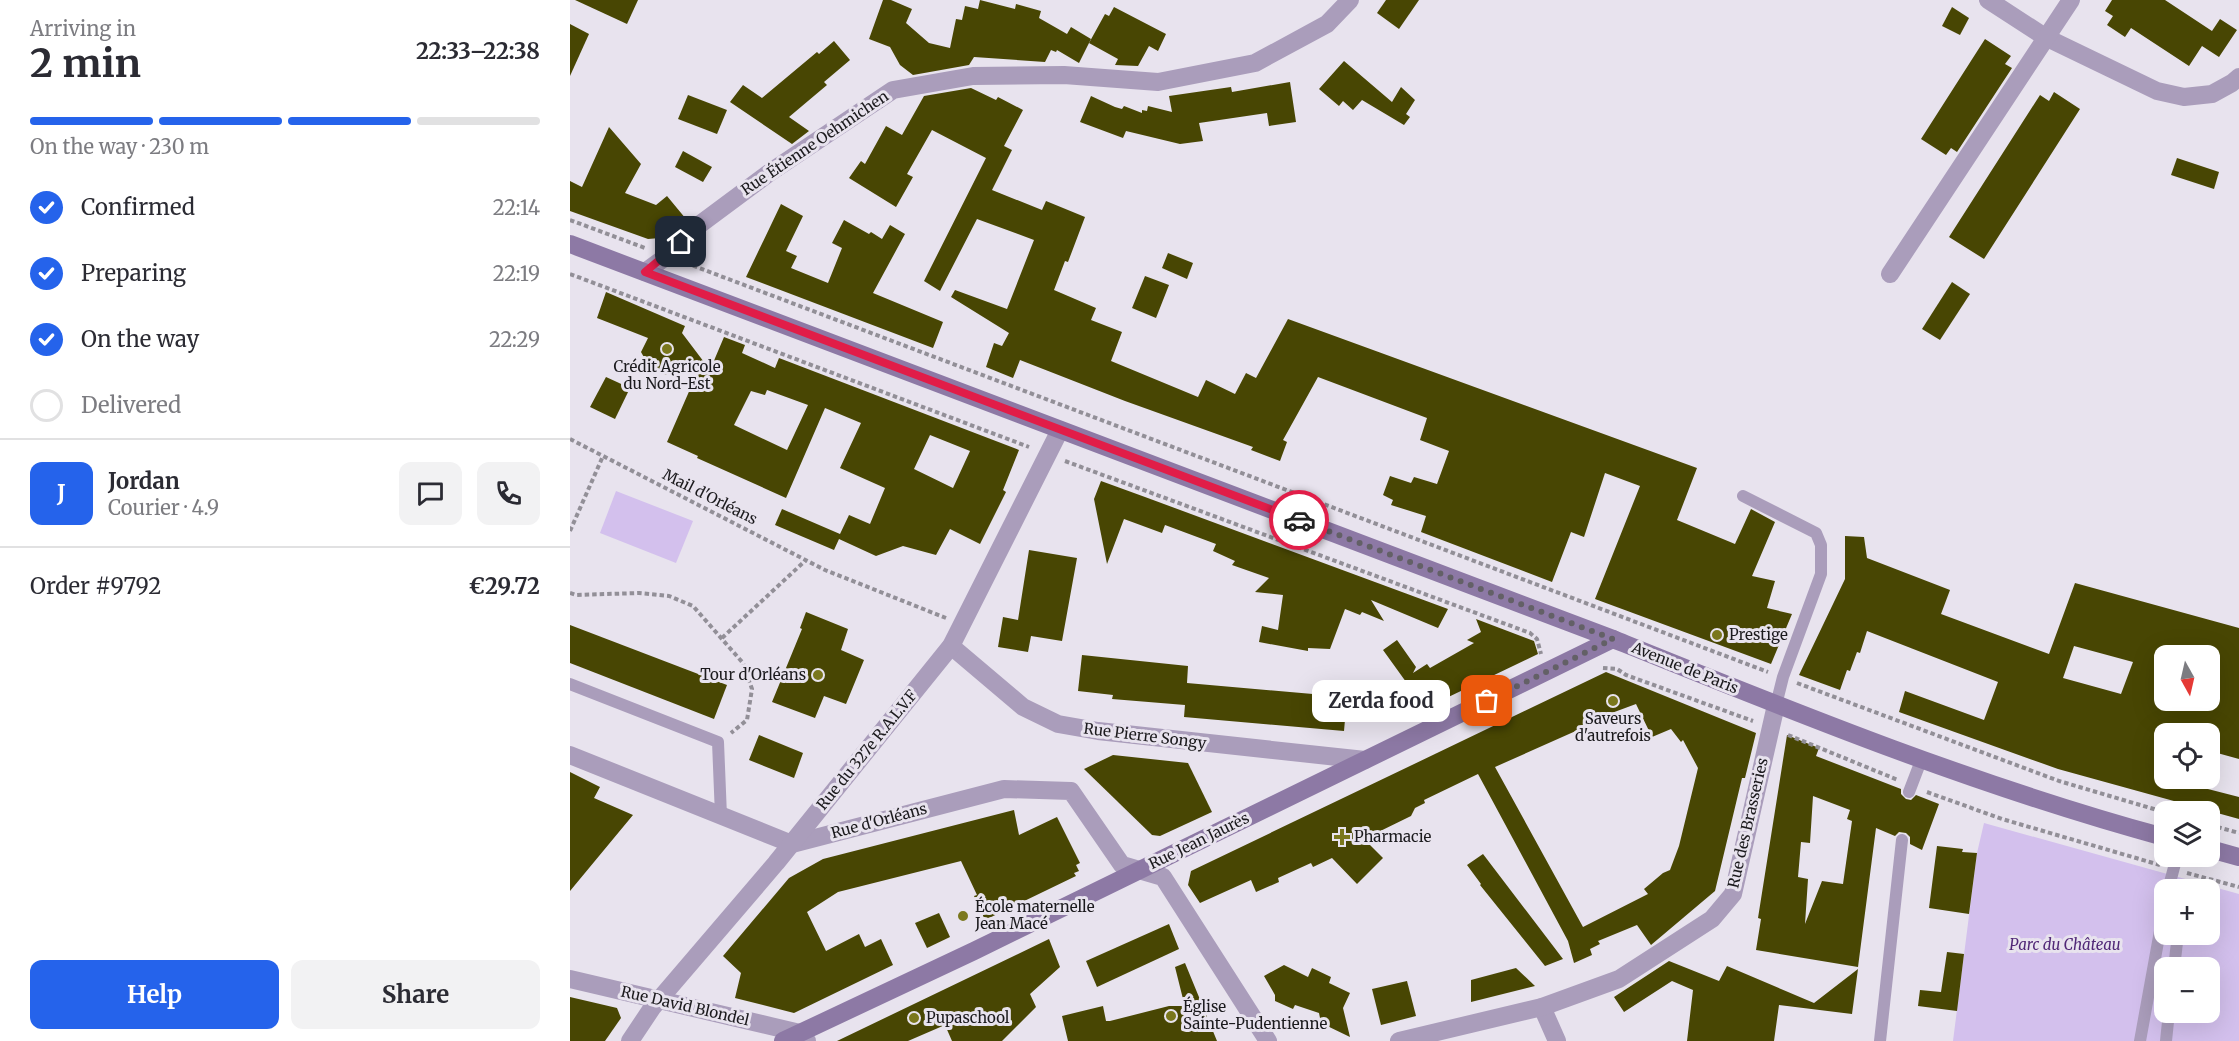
<!DOCTYPE html>
<meta charset="utf-8">
<style>
body{margin:0;font-family:Merriweather,serif;background:#f2f2f3;color:#2b2b33;height:100vh;display:flex;flex-direction:column;font-size:22px;white-space:nowrap}
*{box-sizing:border-box;margin:0}
p{font-size:20px;color:#7c7c81}
.icon{flex:none;width:33px;height:33px;fill:none;stroke:currentColor;stroke-width:2;stroke-linecap:round;stroke-linejoin:round}
.map{position:relative;flex:1;overflow:hidden}
.panel{display:flex;flex-direction:column;background:#fff;width:570px}
.panel>*{flex:none}
.needle{width:39px;rotate:172deg}
.buttons{position:absolute;left:1584px;top:645px;display:grid;gap:12px}
.buttons a{display:grid;place-items:center;width:66px;height:66px;border-radius:12px;background:#fff;box-shadow:0 6px 24px #0002;font-size:30px}
.pin{position:absolute;display:grid;place-items:center;width:51px;height:51px;color:#fff;margin:-26px;border-radius:12px;box-shadow:0 3px 9px #0006}
.courier{position:absolute;display:grid;place-items:center;width:60px;height:60px;margin:-30px;border:4px solid #e11d48;border-radius:50%;background:#fff;color:#222;box-shadow:0 2px 8px #0007}
.bubble{position:absolute;height:42px;border-radius:12px;background:#fff;box-shadow:0 6px 24px #0002;font-size:20px;font-weight:700;line-height:42px;text-align:center}
.head em{font-style:normal;font-weight:700}
.head div{display:flex;flex-direction:column-reverse}
.head{display:flex;align-items:center;justify-content:space-between;height:102px;padding:0 30px}
h1{font-size:39px;font-weight:700;line-height:45px}
.bar{display:grid;grid-template-columns:repeat(4,1fr);gap:9px 6px;align-content:center;height:72px;padding:0 30px}
.bar i{height:8px;border-radius:4px;background:#e1e1e2}
.bar .current{background:#2563eb}
.bar p{grid-column:span 4}
.line{display:flex;align-items:center;gap:15px;padding:0 30px;border-top:2px solid #e1e1e2}
.line div{flex:1}
.round{display:grid;place-items:center;flex:none;width:63px;height:63px;border-radius:12px;background:#f2f2f3}
ol{padding:0 30px;list-style:none}
li{display:flex;align-items:center;gap:18px;height:66px}
li p{margin-inline-start:auto}
li .icon{padding:6px;border-radius:50%;background:#2563eb;color:#fff;stroke-width:4}
li:last-child{color:#7c7c81}
li i{width:33px;height:33px;border:3px solid #e1e1e2;border-radius:50%}
.cta{display:flex;gap:12px;margin-top:auto;padding:12px 30px}
.cta a{flex:1;height:69px;border-radius:12px;background:#2563eb;color:#fff;font-size:24px;font-weight:700;line-height:69px;text-align:center}
.cta a+a{background:#f2f2f3;color:#2b2b33}
main{display:flex;flex:1;min-height:0}
.map>svg:first-child{display:block}
.green{fill:#d3c0ed;fill-rule:evenodd}
.building{fill:#484603;fill-rule:evenodd}
.lines{fill:none;stroke-linecap:round;stroke-linejoin:round}
.path{stroke:#928f97;stroke-width:4;stroke-dasharray:4.5 3;stroke-linecap:butt}
.service{stroke:#aa9dbb;stroke-width:12}
.minor{stroke:#aa9dbb;stroke-width:18}
.secondary{stroke:#8d79a5;stroke-width:18}
.done{stroke:#636066;stroke-width:6;stroke-dasharray:0 10.8}
.route{stroke:#e11d48;stroke-width:8}
.poi-dot{fill:#7a771d;stroke:#e8e3ee;stroke-width:2}
.labels{text-anchor:middle;stroke-width:6;stroke-linejoin:round;paint-order:stroke}
.street-label{font-size:15px;fill:#1b1a1d;stroke:#e8e3ee}
.poi-label{font-size:15px;fill:#1b1a1d;stroke:#e8e3ee;text-anchor:start}
.park-label{font-size:15px;font-style:italic;fill:#512877;stroke:#e8e3ee}
</style>
<main>
<section class="panel">
<div class="head"><div><h1>2 min</h1><p>Arriving in</p></div><em>22:33–22:38</em></div>
<div class="bar"><i class="current"></i><i class="current"></i><i class="current"></i><i></i><p>On the way · 230 m</p></div>
<ol>
<li><svg class="icon" aria-label="check" viewBox="0 0 24 24"><path d="M5 12l5 5 9-10"/></svg>Confirmed<p>22:14</p></li>
<li><svg class="icon" aria-label="check" viewBox="0 0 24 24"><path d="M5 12l5 5 9-10"/></svg>Preparing<p>22:19</p></li>
<li><svg class="icon" aria-label="check" viewBox="0 0 24 24"><path d="M5 12l5 5 9-10"/></svg>On the way<p>22:29</p></li>
<li><i></i>Delivered</li>
</ol>
<div class="line" style="height:108px"><b class="round" style="background:#2563eb;color:#fff">J</b><div><b>Jordan</b><p>Courier · 4.9</p></div><a class="round"><svg class="icon" aria-label="chat" viewBox="0 0 24 24"><path d="M4 5h16v11H9l-5 4z"/></svg></a><a class="round"><svg class="icon" aria-label="phone" viewBox="0 0 24 24"><path d="M5 4h4l2 5-3 2q2 4 5 5l2-3 5 2v4C11 20 4 13 5 4z"/></svg></a></div>
<div class="line" style="height:78px"><div>Order #9792</div><b>€29.72</b></div>
<div class="cta"><a>Help</a><a>Share</a></div>
</section>
<div class="map">
<svg width="1669" height="1041" viewBox="0 0 1669 1041">
<rect width="100%" height="100%" fill="#e8e3ee"/>
<!-- green -->
<g class="green">
<polygon points="46,491 123,521 106,563 30,533"/>
<path d="M1414 823 1669 894V1041H1383L1407 853ZM1594 890H1640V934H1594ZM1594 968H1640V1012H1594Z"/>
</g>
<!-- building -->
<g class="building">
<polygon points="5,0 68,0 57,24"/>
<polygon points="313,0 321,0 342,9 336,23 359,43 380,48 386,19 392,20 395,6 408,9 410,0 445,9 446,4 471,11 469,18 497,34 501,27 521,39 509,63 487,50 486,52 481,50 475,62 404,57 399,65 343,75 330,65 320,47 299,39"/>
<polygon points="816,0 849,0 829,29 807,13"/>
<polygon points="1542,0 1595,0 1642,31 1650,19 1667,30 1649,57 1632,46 1619,66 1561,28 1555,37 1537,25 1543,16 1535,11"/>
<polygon points="544,7 596,34 588,51 579,46 568,66 545,65 548,59 519,43 535,14 539,16"/>
<polygon points="1382,7 1399,18 1390,35 1372,26"/>
<polygon points="0,24 19,34 0,76"/>
<polygon points="1415,39 1441,56 1435,64 1442,68 1387,152 1381,148 1376,155 1351,139"/>
<polygon points="264,41 280,60 254,82 257,85 219,117 239,131 222,144 160,102 173,85 192,98 247,52 249,54"/>
<polygon points="774,61 822,102 831,87 845,100 836,114 840,117 834,125 792,100 783,110 773,101 769,106 749,89"/>
<polygon points="720,82 726,122 699,126 697,113 629,123 633,141 610,144 556,131 553,138 510,122 521,96 545,107 552,109 554,106 572,113 572,110 577,111 578,106 602,112 599,96 661,87 662,92"/>
<polygon points="401,88 426,100 428,97 453,110 434,146 442,150 422,190 472,210 476,201 515,217 498,262 495,261 484,290 526,308 521,320 552,332 541,361 628,397 636,380 665,394 676,373 686,378 718,319 1127,468 1107,520 1165,544 1181,509 1205,522 1182,576 1205,581 1197,608 1222,614 1201,664 1025,599 1070,486 1035,473 1014,537 1001,532 982,582 851,532 856,516 821,505 823,500 813,495 820,476 841,483 844,477 867,484 879,451 850,440 857,418 748,377 713,440 717,442 710,461 681,450 683,447 555,401 450,360 443,378 416,367 424,343 432,346 439,333 381,297 385,290 437,309 464,240 407,219 370,291 354,281 416,158 362,130 337,174 343,177 326,207 279,178 291,161 295,164 316,126 332,135 354,96"/>
<polygon points="1484,92 1510,109 1414,259 1379,237 1470,95 1479,101"/>
<polygon points="118,95 157,110 147,134 108,119"/>
<polygon points="39,127 71,164 55,193 86,205 97,196 116,219 90,238 78,239 0,211 0,181 12,187"/>
<polygon points="113,151 142,167 133,182 105,167"/>
<polygon points="1607,158 1649,172 1644,189 1601,175"/>
<polygon points="211,204 233,216 216,251 227,256 221,268 258,283 272,248 262,243 274,220 299,234 301,232 312,239 320,225 335,234 303,293 373,322 363,348 176,277"/>
<polygon points="598,253 623,263 617,279 592,268"/>
<polygon points="575,276 599,285 586,318 562,308"/>
<polygon points="1382,282 1400,294 1370,340 1352,329"/>
<path d="M36 292 115 326 112 333 140 370 154 337 175 345 172 353 205 368 209 358 449 450 433 490 436 492 410 544 380 529 366 555 333 546 306 556 269 539 264 550 205 525 212 509 270 534 279 515 300 524 315 488 270 468 291 423 255 408 216 498 127 458 128 456 97 442 131 364 95 375 80 368 71 352 78 338 27 318ZM197 390 238 405 217 450 164 425 181 391 195 395ZM360 435 400 451 383 488 344 469Z"/>
<polygon points="36,377 60,388 45,419 20,407"/>
<polygon points="531,481 575,497 878,609 868,628 801,600 814,621 792,612 790,615 775,609 760,649 738,648 738,651 689,642 692,626 708,630 713,595 685,592 699,578 662,565 665,561 643,551 646,544 595,525 592,533 554,519 537,564 524,499"/>
<path d="M1275 536 1294 537 1297 558 1380 590 1371 614 1479 654 1505 583 1669 628V759L1640 751V734H1594V778H1637L1634 788 1669 797V819L1488 769 1329 712 1335 691 1414 720 1428 682 1297 631 1290 653 1287 652 1280 671 1277 670 1270 690 1229 675 1275 579ZM1504 646 1563 662 1551 694 1493 678ZM1594 656H1640V700H1594Z"/>
<polygon points="459,550 507,558 492,641 461,636 458,652 428,647 433,617 448,620"/>
<polygon points="236,612 278,629 271,650 294,660 276,704 254,696 245,718 202,702 232,629 230,628"/>
<polygon points="906,619 964,641 968,654 843,714 836,699 844,693 813,650 827,640 846,667 843,673 857,664 860,668 904,643 897,640 911,632"/>
<polygon points="0,625 157,685 144,719 0,663"/>
<polygon points="512,655 618,666 617,683 777,697 774,731 614,717 615,705 542,699 543,695 508,691"/>
<path d="M1036 672 1186 733 1175 778H1172L1145 891 1081 945 1067 925 1028 941 1030 944 1020 949 1022 955 1004 963 998 941 908 774 854 800 855 803 845 808 841 816 794 839 813 858 787 884 762 858 743 867 741 863 708 878 709 882 686 892 681 880 630 903 618 885 621 871ZM1066 704 1082 737 1101 729 1111 742 1113 740 1128 768 1109 846 1100 870 1093 873 1074 889 1078 894 1013 927 925 767 1008 730 1007 728 1039 712V714Z"/>
<polygon points="189,735 233,753 224,778 179,760"/>
<path d="M1217 735 1249 748 1246 756 1331 789V794L1336 799 1341 800 1346 795 1369 804 1352 850 1340 844V837L1336 833 1329 832 1325 836 1306 828 1288 967 1186 950 1191 919 1188 918ZM1243 796 1280 810 1277 819 1282 821 1273 884 1252 881 1235 924 1238 879 1228 877 1231 842 1240 843Z"/>
<polygon points="543,755 618,763 642,812 590,836 582,835 514,769"/>
<polygon points="0,772 30,787 24,798 63,815 0,891"/>
<polygon points="444,810 449,835 487,817 510,863 506,865 509,871 504,873 506,876 415,920 404,896 407,895 391,861 268,892 237,912 256,951 289,934 295,947 311,939 323,965 224,1013 165,998 171,973 153,956 219,878 253,859"/>
<polygon points="1367,846 1393,849 1392,852 1407,853 1399,914 1359,908"/>
<polygon points="913,854 993,959 975,966 910,885 911,884 897,865"/>
<polygon points="369,913 380,937 357,948 345,923"/>
<polygon points="599,924 609,949 527,987 516,961"/>
<polygon points="479,939 490,967 460,994 466,1007 432,1041 382,1041 375,1025 338,1041 267,1041"/>
<polygon points="1377,952 1394,954 1387,1011 1348,1006 1350,990 1371,992"/>
<polygon points="1099,961 1149,981 1157,966 1244,1003 1288,969 1282,1014 1209,1005 1204,1041 1117,1041 1123,990 1102,981 1054,1012 1044,997"/>
<polygon points="615,963 647,1041 498,1041 492,1016 533,1006 536,1021 540,1021 599,1006 612,1006 612,1003 614,1003 605,967"/>
<polygon points="714,965 738,977 742,968 761,977 759,983 780,993 773,1008 780,1037 751,1023 749,1013 725,1005 723,1009 705,1001 705,995 694,976"/>
<polygon points="946,968 965,986 901,1002 901,980"/>
<polygon points="837,981 846,1016 811,1025 802,989"/>
<polygon points="0,997 47,1008 51,1018 35,1041 0,1041"/>
</g>
<g class="lines">
<!-- path -->
<g class="path">
<polyline points="0,220 75,248"/>
<polyline points="116,263 1198,672"/>
<polyline points="0,274 459,447"/>
<polyline points="0,439 255,570 376,618"/>
<polyline points="495,461 960,633 967,639 971,654"/>
<polyline points="0,531 33,456"/>
<polyline points="0,593 6,595 69,593 99,596 123,606 173,663 182,689 177,720 161,733"/>
<polyline points="152,638 236,560"/>
<polyline points="1033,668 1047,669 1056,675 1183,721"/>
<polyline points="1227,683 1489,781 1594,812"/>
<polyline points="1218,735 1328,780"/>
<polyline points="1357,792 1432,819 1590,865"/>
<polyline points="1640,825 1669,833"/>
<polyline points="1617,873 1669,887"/>
</g>
<!-- service -->
<g class="service">
<polyline points="1173,496 1246,533 1251,545 1251,574 1213,677 1206,705"/>
<polyline points="0,684 148,742 151,816"/>
<polyline points="1339,792 1352,758"/>
<polyline points="1598,890 1607,856"/>
<polyline points="1604,968 1608,934"/>
<polyline points="1310,1041 1332,840"/>
<polyline points="1570,1041 1594,909"/>
<polyline points="1596,1041 1599,1012"/>
</g>
<!-- minor -->
<g class="minor">
<polyline points="1418,0 1475,37 1587,91 1614,97 1642,94 1662,83 1669,77"/>
<polyline points="75,272 97,256 125,228 199,173 323,90 403,76 494,75 588,82 685,63 757,24 780,0"/>
<polyline points="1320,274 1501,0"/>
<polyline points="381,646 453,707 488,724 528,731 795,760"/>
<polyline points="0,755 222,844 434,789 501,791 552,865 593,877 698,1041"/>
<polyline points="0,979 230,1033 237,1041"/>
<polyline points="972,1007 987,1041"/>
<polyline points="60,1041 82,1008 206,863 381,646 490,430"/>
<polyline points="829,1041 972,1007 1049,979 1142,919 1163,894 1206,705"/>
</g>
<!-- secondary -->
<g class="secondary">
<path d="M0 244 1043 639C1224 712 1406 786 1594 837"/>
<polyline points="1640,849 1669,857"/>
<polyline points="213,1041 404,951 1043,639"/>
</g>
</g>
<g class="lines">
<!-- done -->
<polyline class="done" points="729,520 1043,639 917,701"/>
<!-- route -->
<polyline class="route" points="111,242 75,272 729,520"/>
</g>
<!-- markers -->
<g class="poi-dot">
<circle cx="97" cy="349" r="6"/>
<circle cx="1147" cy="635" r="6"/>
<circle cx="248" cy="675" r="6"/>
<circle cx="1043" cy="701" r="6"/>
<path d="M769 828h6v6h6v6h-6v6h-6v-6h-6v-6h6z"/>
<circle cx="393" cy="916" r="6"/>
<circle cx="601" cy="1016" r="6"/>
<circle cx="344" cy="1018" r="6"/>
</g>
<g class="labels">
<!-- street labels -->
<g class="street-label">
<text transform="translate(245 143) rotate(-34)" y="5">Rue Étienne Oehmichen</text>
<text transform="translate(140 497) rotate(27)" y="5">Mail d'Orléans</text>
<text transform="translate(1115 668) rotate(22)" y="5">Avenue de Paris</text>
<text transform="translate(575 736) rotate(7)" y="5">Rue Pierre Songy</text>
<text transform="translate(297 750) rotate(-51)" y="5">Rue du 327e R.A.L.V.F</text>
<text transform="translate(309 821) rotate(-15)" y="5">Rue d'Orléans</text>
<text transform="translate(1178 823) rotate(-77)" y="5">Rue des Brasseries</text>
<text transform="translate(629 841) rotate(-26)" y="5">Rue Jean Jaurès</text>
<text transform="translate(115 1006) rotate(13)" y="5">Rue David Blondel</text>
</g>
<!-- poi labels -->
<g class="poi-label">
<text x="97" y="372" text-anchor="middle">Crédit Agricole<tspan x="97" dy="17">du Nord-Est</tspan></text>
<text x="1159" y="640">Prestige</text>
<text x="236" y="680" text-anchor="end">Tour d'Orléans</text>
<text x="1043" y="724" text-anchor="middle">Saveurs<tspan x="1043" dy="17">d'autrefois</tspan></text>
<text x="784" y="842">Pharmacie</text>
<text x="405" y="912">École maternelle<tspan x="405" dy="17">Jean Macé</tspan></text>
<text x="613" y="1012">Église<tspan x="613" dy="17">Sainte-Pudentienne</tspan></text>
<text x="356" y="1023">Pupaschool</text>
</g>
<!-- park labels -->
<g class="park-label">
<text x="1495" y="950">Parc du Château</text>
</g>
</g>
</svg>
<div class="buttons">
<a><svg class="needle" viewBox="-14 -14 28 28"><path d="M0-13l5 13h-10z" fill="#e53935"/><path d="M0 13l5-13h-10z" fill="#7c7c81"/></svg></a>
<a><svg class="icon" aria-label="locate" viewBox="0 0 24 24"><circle cx="12" cy="12" r="6"/><path d="M12 2v4M12 18v4M2 12h4M18 12h4"/></svg></a>
<a><svg class="icon" aria-label="layers" viewBox="0 0 24 24"><path d="M12 4l9 5-9 5-9-5zM3 14l9 5 9-5"/></svg></a>
<a>+</a>
<a>−</a>
</div>
<div class="pin" style="left:917px;top:701px;background:#ea580c"><svg class="icon" aria-label="bag" viewBox="0 0 24 24"><path d="M5 8h14l-1 12H6zM9 8a3 3 0 0 1 6 0"/></svg></div>
<div class="pin" style="left:111px;top:242px;background:#1f2937"><svg class="icon" aria-label="home" viewBox="0 0 24 24"><path d="M3 11l9-7 9 7M6 9v11h12V9"/></svg></div>
<div class="courier" style="left:729px;top:520px"><svg class="icon" aria-label="car" viewBox="0 0 24 24"><path d="M5 17H2v-5l4-1 3-4h7l3 4 3 1v5h-3M9 17h6M6 11h13"/><circle cx="7" cy="17" r="2"/><circle cx="17" cy="17" r="2"/></svg></div>
<div class="bubble" style="left:742px;top:680px;width:138px">Zerda food</div>
</div>
</main>
